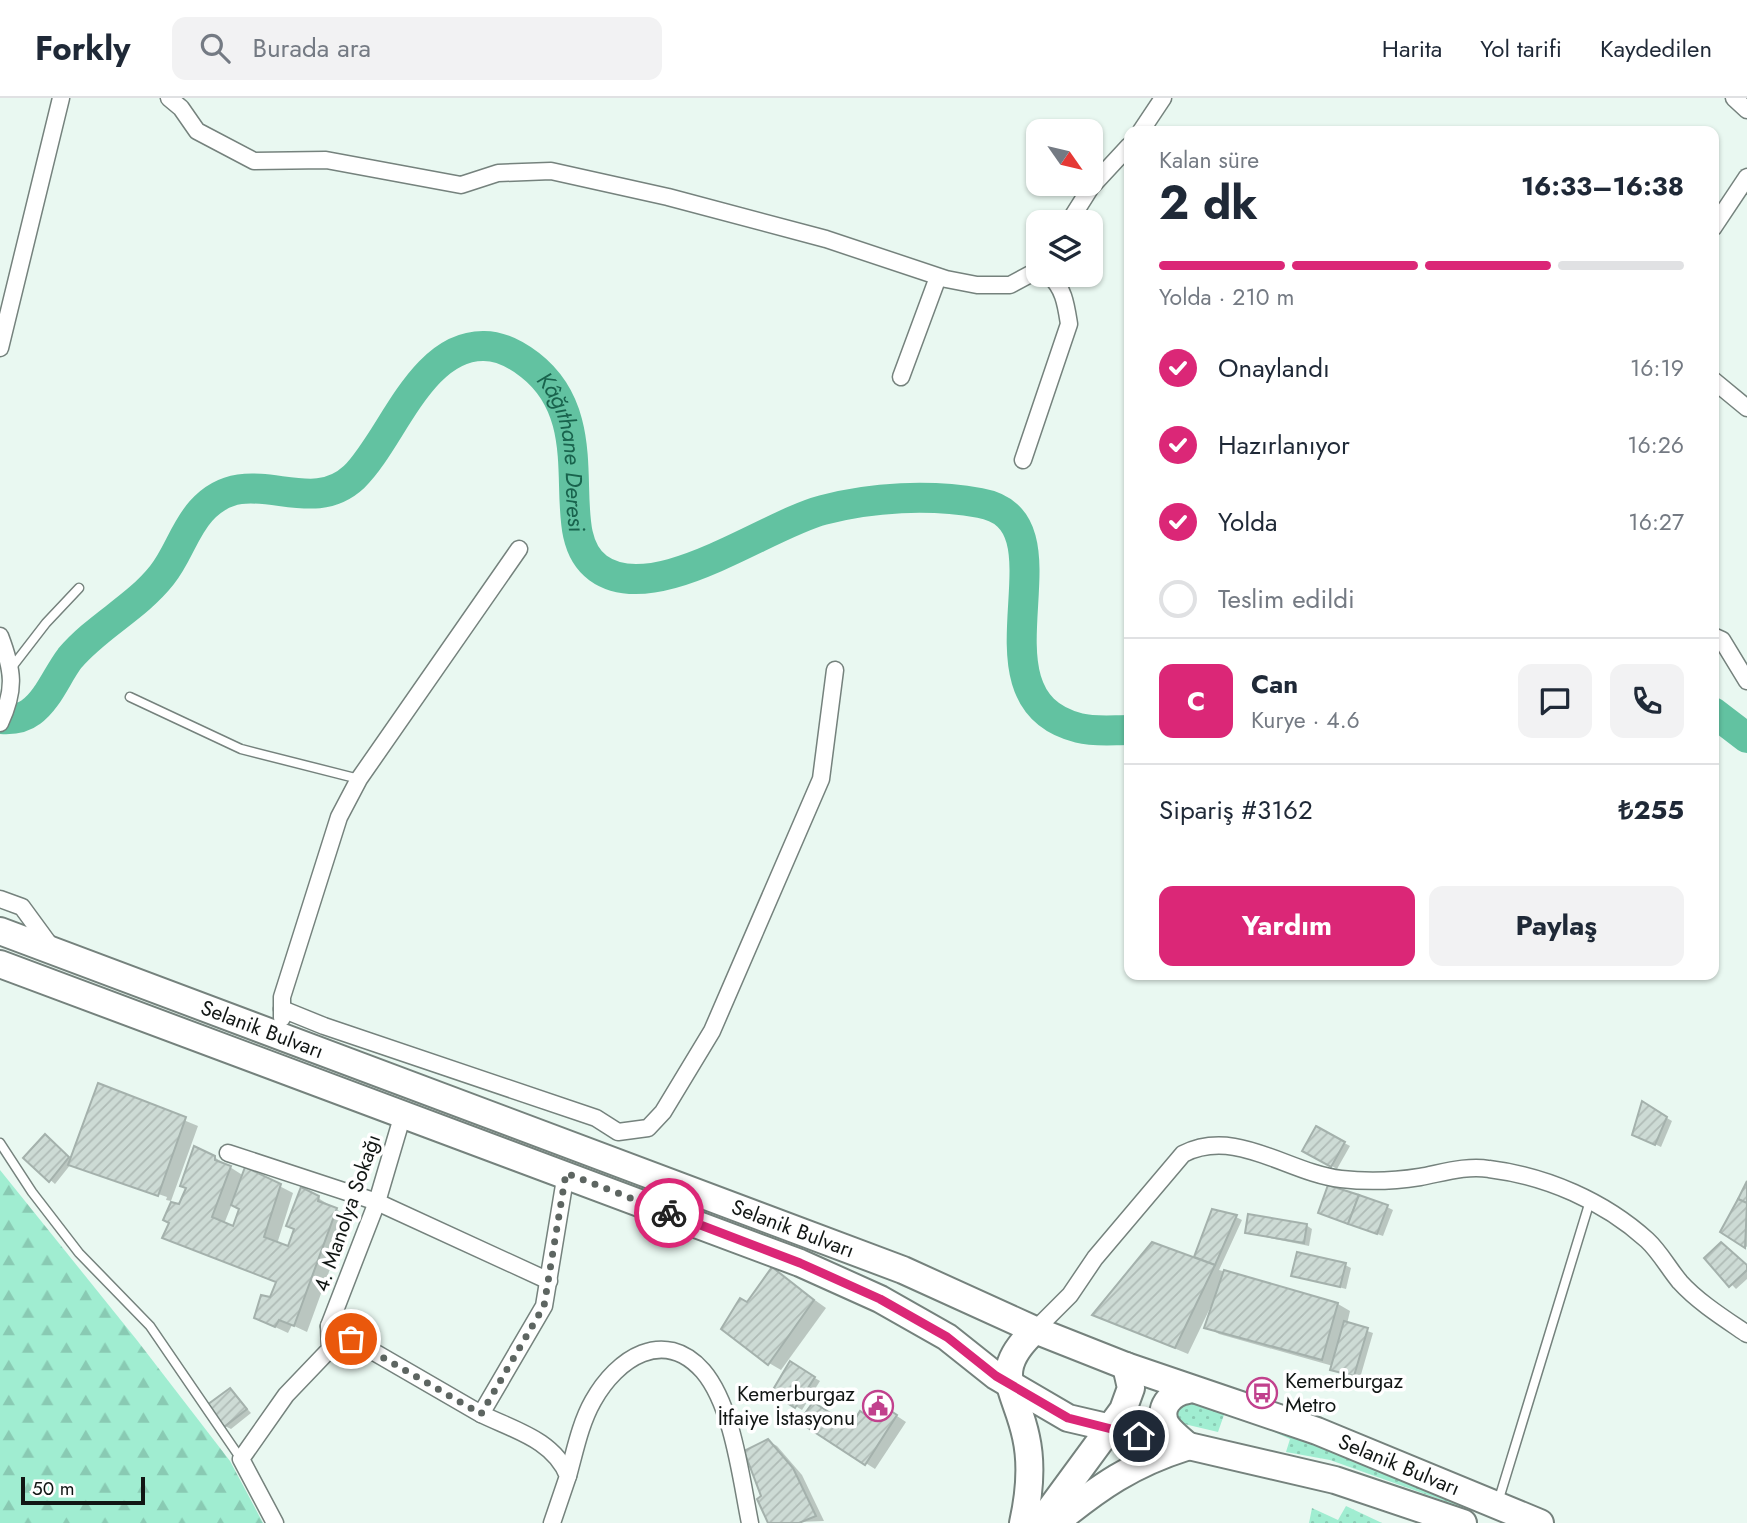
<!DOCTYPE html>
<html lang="tr">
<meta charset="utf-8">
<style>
body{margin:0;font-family:Jost,sans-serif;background:#f2f2f3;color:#1f2937;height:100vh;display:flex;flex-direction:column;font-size:26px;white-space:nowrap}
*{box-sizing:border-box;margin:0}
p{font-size:23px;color:#747a83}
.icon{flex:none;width:38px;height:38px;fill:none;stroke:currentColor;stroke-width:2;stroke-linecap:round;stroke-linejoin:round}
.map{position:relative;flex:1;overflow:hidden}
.sheet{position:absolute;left:1124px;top:28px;width:595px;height:854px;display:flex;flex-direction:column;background:#fff;border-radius:14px;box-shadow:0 2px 5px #0004}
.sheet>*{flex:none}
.needle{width:46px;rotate:124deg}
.controls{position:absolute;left:1026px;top:21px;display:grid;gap:14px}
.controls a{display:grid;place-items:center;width:77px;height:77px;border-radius:14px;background:#fff;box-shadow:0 2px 5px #0004;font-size:35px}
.scale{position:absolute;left:21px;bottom:18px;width:124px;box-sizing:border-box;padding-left:7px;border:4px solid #111614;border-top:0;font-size:19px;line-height:24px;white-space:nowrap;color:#111614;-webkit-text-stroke:5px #fff;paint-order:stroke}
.pin{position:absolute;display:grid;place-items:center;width:60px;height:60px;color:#fff;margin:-30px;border:4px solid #fff;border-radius:50%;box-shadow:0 2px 7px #0007}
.courier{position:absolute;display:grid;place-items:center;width:70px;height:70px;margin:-35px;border:5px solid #db2777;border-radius:50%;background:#fff;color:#222;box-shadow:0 2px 9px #0007}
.headline em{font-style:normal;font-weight:700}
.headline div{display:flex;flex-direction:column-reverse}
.headline{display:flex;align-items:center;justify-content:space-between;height:119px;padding:0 35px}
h1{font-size:46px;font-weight:700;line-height:52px}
.bar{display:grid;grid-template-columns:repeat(4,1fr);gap:10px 7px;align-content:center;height:84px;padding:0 35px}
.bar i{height:9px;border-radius:5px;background:#e0e1e3}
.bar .current{background:#db2777}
.bar p{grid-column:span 4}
.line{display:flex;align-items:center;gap:18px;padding:0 35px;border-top:2px solid #e0e1e3}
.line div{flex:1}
.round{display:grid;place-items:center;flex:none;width:74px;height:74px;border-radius:14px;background:#f2f2f3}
ol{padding:0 35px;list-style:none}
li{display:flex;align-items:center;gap:21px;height:77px}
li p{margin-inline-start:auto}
li .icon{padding:7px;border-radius:50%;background:#db2777;color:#fff;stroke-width:4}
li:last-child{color:#747a83}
li i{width:38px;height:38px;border:4px solid #e0e1e3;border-radius:50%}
.cta{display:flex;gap:14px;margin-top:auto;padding:14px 35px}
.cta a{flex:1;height:80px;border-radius:14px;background:#db2777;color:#fff;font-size:28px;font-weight:700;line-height:80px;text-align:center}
.cta a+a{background:#f2f2f3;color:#1f2937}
header{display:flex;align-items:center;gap:42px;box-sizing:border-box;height:98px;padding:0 35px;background:#fff;border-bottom:2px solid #e0e1e3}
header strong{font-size:33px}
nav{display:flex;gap:38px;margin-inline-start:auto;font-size:24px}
.search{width:490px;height:63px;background:#f2f2f3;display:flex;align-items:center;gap:18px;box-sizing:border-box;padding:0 24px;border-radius:14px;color:#747a83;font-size:26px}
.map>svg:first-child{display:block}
.grass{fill:url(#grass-dots)}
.forest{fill:url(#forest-firs)}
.shadow{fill:#0003;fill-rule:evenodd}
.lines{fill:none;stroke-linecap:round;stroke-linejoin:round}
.river{stroke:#62c2a1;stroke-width:30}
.building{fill:url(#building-hatch);stroke:#a4b1ac;stroke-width:2}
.service-casing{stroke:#75827d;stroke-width:11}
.minor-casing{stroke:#75827d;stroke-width:19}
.primary-casing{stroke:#75827d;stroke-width:30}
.service{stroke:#fff;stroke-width:8}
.minor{stroke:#fff;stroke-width:16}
.primary{stroke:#fff;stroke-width:26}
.done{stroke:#5d6561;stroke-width:7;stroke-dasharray:0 12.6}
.route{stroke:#db2777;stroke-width:9}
.labels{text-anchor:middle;stroke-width:7;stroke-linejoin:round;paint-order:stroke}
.street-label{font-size:21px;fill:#111614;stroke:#fff}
.poi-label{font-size:21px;fill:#111614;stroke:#fff;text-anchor:start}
.water-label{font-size:23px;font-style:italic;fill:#19634d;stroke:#fff}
</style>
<header>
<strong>Forkly</strong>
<div class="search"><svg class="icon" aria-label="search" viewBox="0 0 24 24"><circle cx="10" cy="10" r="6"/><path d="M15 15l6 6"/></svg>Burada ara</div>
<nav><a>Harita</a><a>Yol tarifi</a><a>Kaydedilen</a></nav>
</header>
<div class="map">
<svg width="1747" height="1425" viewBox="0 0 1747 1425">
<defs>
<pattern id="grass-dots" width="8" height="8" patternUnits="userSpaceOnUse" patternTransform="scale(1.75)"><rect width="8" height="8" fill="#a0edd1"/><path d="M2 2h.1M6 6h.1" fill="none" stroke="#89cab3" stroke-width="1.8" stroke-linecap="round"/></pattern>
<pattern id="forest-firs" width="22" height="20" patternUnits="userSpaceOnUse" patternTransform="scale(1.75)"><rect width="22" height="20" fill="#a0edd1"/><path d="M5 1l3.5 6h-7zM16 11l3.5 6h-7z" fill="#89cab3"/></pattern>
<pattern id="building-hatch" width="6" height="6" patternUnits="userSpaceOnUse" patternTransform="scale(1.75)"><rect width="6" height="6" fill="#cddbd5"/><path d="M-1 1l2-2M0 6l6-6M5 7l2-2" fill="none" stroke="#afbbb6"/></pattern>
</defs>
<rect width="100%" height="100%" fill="#e9f8f1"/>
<!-- grass -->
<g class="grass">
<polygon points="1184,1300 1225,1314 1218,1334 1180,1325 1172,1312"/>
<polygon points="1243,1320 1335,1349 1467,1402 1464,1410 1330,1362 1286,1354 1290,1341"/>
<polygon points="1346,1408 1382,1425 1309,1425 1312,1410 1338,1422"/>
</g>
<!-- forest -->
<polygon class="forest" points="0,1072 136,1241 230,1363 263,1425 0,1425"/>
<!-- shadow -->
<g class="shadow">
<polygon points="99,987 198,1028 171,1103 166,1102 167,1099 71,1066 55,1086 25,1060 51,1042 72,1062"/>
<polygon points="1643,1006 1672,1023 1661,1049 1640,1039"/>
<polygon points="1316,1030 1350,1048 1337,1071 1304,1052"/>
<path d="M214 1059 244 1078 246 1071 293 1095 277 1146 289 1150 296 1132 288 1128 318 1100 349 1119 307 1234 292 1227 288 1235 256 1220 272 1201 277 1185 164 1140 180 1108ZM232 1106 241 1111 234 1130 224 1126Z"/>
<polygon points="1747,1088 1747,1149 1722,1133"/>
<polygon points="1387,1109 1393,1112 1383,1138 1326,1118"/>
<polygon points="1236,1119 1242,1122 1219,1172 1338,1206 1350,1213 1347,1226 1373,1235 1360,1280 1338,1274 1333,1268 1219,1236 1207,1229 1211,1208 1188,1256 1095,1217 1202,1164"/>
<polygon points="1306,1127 1312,1131 1309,1148 1246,1135"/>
<polygon points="1727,1149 1747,1167 1747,1181 1736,1191 1706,1160"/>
<polygon points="1345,1167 1351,1170 1346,1191 1293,1177"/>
<polygon points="773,1172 826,1210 781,1272 769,1265 747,1207"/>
<polygon points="791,1266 820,1283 802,1312 773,1294"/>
<polygon points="230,1292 251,1315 231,1331 225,1328"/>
<polygon points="888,1312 906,1324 875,1371 802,1324 851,1330"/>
<polygon points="768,1343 777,1348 802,1377 824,1423 770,1425 763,1398"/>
</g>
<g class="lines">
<!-- river -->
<g class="river">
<polyline points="1713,614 1747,640"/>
<path id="s1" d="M0 621C12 622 22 621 31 614 48 602 57 577 70 560 97 528 136 510 162 477 178 457 184 432 201 413 248 360 307 423 354 379 392 342 420 247 484 248 501 248 517 257 530 267 606 326 548 434 598 470 654 511 765 427 823 412 872 399 930 396 980 405 1082 423 959 600 1079 630 1095 634 1112 632 1129 632"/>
</g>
</g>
<!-- building -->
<g class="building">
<polygon points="98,985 186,1019 158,1098 68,1067"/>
<polygon points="1642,1003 1667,1019 1655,1047 1632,1037"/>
<polygon points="1316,1028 1345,1044 1331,1069 1302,1053"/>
<polygon points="45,1036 69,1059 49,1084 23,1060"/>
<polygon points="194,1048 215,1058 215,1062 231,1068 212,1119 233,1128 239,1111 231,1107 245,1069 281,1086 264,1139 288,1148 294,1131 286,1128 301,1089 319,1098 318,1103 337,1110 294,1228 279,1222 275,1229 254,1220 261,1197 270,1199 276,1184 162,1140 169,1125 163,1122 171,1104 179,1106 186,1090 180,1088"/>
<polygon points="1747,1083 1747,1105 1738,1101"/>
<polygon points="1328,1087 1359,1097 1348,1126 1318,1115"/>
<polygon points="1359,1097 1388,1107 1377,1136 1348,1126"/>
<polygon points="1738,1101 1747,1105 1745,1150 1720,1134"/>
<polygon points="1212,1111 1237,1117 1215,1167 1194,1159"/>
<polygon points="1248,1116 1307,1126 1304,1145 1245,1135"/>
<polygon points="1152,1144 1215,1167 1175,1250 1092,1217"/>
<polygon points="1721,1144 1747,1167 1747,1172 1729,1189 1704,1160"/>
<polygon points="1297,1154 1346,1165 1340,1189 1291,1178"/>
<polygon points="772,1169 814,1202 768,1267 721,1231 740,1200 747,1204"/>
<polygon points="1224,1172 1338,1205 1322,1262 1204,1230"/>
<polygon points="1344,1223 1368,1230 1354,1278 1330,1272"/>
<polygon points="790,1263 815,1279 795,1310 771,1295"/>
<polygon points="230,1290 247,1311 224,1329 207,1307"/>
<polygon points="813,1304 851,1328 860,1313 869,1319 879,1305 897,1317 865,1367 799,1324"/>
<polygon points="768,1341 793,1370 816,1418 799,1425 768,1425 757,1401 761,1398 744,1353"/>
</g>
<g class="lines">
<!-- service casing -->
<g class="service-casing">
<g id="service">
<polyline points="12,569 46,525 79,490"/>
<polyline points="130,599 241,651 359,681"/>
<polyline points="0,1045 32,1094 79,1155 150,1228 241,1361"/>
<polyline points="1498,1404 1590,1103"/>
</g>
</g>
<!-- minor casing -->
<g class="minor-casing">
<g id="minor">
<polyline points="169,0 181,10 197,33 254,63 326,62 461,87 498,75 551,73 668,99 826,141 946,181 977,187 1010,187 1038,172"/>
<polyline points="1734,0 1747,12"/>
<polyline points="1141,33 1163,0"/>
<polyline points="1069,124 1091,89 1129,48"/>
<polyline points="1713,130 1747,79"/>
<polyline points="0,250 61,0"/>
<polyline points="901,279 938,179"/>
<polyline points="1713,282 1747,310"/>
<path d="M1023 362 1069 226C1066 207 1064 190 1049 177"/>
<path d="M0 538C13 572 16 591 0 625"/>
<polyline points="1713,538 1722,542 1747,583"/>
<polyline points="0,801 22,809 52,850"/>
<polyline points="282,911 324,928 596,1020 618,1034 648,1030 663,1014 712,933 821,681 835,572"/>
<polyline points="282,920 282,899 339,719 359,681 519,451"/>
<polyline points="228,1055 377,1104 549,1183"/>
<polyline points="329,1228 377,1104 403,1016"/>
<path d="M1035 1232 1070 1197 1095 1160 1183 1056C1236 1029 1288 1075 1341 1081 1367 1084 1395 1083 1420 1079 1442 1075 1467 1067 1489 1071 1546 1078 1604 1103 1647 1142 1660 1154 1669 1171 1680 1184 1698 1204 1725 1221 1747 1236"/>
<path d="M481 1316C514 1332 554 1342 568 1378L552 1425"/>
<path d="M568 1378C575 1353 580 1326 593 1303 617 1260 664 1229 703 1273 733 1308 741 1381 750 1425"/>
<polyline points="275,1425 241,1361 286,1297 330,1251 329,1228 481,1316 544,1208 566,1075"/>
</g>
</g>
<!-- primary casing -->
<g class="primary-casing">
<g id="primary">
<path id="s2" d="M0 833 903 1172 1035 1232 1126 1268 1317 1333 1540 1425"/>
<polyline points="0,866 800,1165 880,1201 947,1239 996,1278 1068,1320 1335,1382 1463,1425"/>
<path d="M1188 1348C1181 1342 1172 1335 1167 1328 1156 1311 1171 1294 1188 1292"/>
<path d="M1023 1425C1029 1398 1032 1366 1026 1339 1016 1290 989 1275 1035 1232"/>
<polyline points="1040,1425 1123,1312 1131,1290 1126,1268"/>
<path d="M1055 1425C1099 1389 1132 1366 1186 1349"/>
</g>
</g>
<!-- service -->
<use href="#service" class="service"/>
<!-- minor -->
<use href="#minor" class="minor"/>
<!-- primary -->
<use href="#primary" class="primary"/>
</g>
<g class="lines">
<!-- done -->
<polyline class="done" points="351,1241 481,1316 544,1208 566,1075 669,1115"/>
<!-- route -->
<polyline class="route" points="669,1115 800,1165 880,1201 947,1239 996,1278 1068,1320 1139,1338"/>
</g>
<!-- icons -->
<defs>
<g id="bus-ring" transform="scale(1.575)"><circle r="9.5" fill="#fff" stroke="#c1418d" stroke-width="1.5"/><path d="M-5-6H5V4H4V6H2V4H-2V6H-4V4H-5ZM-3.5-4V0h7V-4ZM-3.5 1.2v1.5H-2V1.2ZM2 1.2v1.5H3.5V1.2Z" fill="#c1418d"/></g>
<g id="civic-ring" transform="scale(1.575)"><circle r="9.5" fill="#fff" stroke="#c1418d" stroke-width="1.5"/><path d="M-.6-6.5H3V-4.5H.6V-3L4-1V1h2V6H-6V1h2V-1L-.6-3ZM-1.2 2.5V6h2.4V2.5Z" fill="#c1418d"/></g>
</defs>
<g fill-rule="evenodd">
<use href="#bus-ring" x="1262" y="1295"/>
<use href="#civic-ring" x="878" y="1308"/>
</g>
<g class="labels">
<!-- street labels -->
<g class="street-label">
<text dy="7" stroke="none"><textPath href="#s2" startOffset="280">Selanik Bulvarı</textPath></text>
<text transform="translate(347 1115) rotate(-71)" y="7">4. Manolya Sokağı</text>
<text dy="7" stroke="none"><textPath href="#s2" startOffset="847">Selanik Bulvarı</textPath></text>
<text dy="7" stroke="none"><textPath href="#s2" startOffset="1498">Selanik Bulvarı</textPath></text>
</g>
<!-- poi labels -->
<g class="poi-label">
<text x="1285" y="1290">Kemerburgaz<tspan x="1285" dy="24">Metro</tspan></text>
<text x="855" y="1303" text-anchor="end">Kemerburgaz<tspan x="855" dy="24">İtfaiye İstasyonu</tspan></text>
</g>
<!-- water labels -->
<g class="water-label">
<text dy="8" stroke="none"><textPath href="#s1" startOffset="803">Kâğıthane Deresi</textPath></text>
</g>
</g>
</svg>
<div class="controls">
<a><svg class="needle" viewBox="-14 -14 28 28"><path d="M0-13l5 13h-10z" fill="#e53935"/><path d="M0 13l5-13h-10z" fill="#747a83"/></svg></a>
<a><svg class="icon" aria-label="layers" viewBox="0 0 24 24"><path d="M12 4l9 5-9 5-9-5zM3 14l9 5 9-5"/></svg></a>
</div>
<div class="scale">50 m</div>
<div class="pin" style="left:351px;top:1241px;background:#ea580c"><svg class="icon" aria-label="bag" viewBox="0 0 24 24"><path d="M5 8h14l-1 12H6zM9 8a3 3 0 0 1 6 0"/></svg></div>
<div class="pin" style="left:1139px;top:1338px;background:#1f2937"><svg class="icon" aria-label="home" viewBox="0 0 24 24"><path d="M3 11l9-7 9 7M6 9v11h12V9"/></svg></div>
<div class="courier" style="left:669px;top:1115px"><svg class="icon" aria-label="bike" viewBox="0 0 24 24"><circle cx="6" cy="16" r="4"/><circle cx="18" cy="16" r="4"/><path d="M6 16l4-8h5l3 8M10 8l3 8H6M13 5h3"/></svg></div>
<section class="sheet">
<div class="headline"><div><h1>2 dk</h1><p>Kalan süre</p></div><em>16:33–16:38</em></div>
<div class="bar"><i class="current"></i><i class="current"></i><i class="current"></i><i></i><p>Yolda · 210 m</p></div>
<ol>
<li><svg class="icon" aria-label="check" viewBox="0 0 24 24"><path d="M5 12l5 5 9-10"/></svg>Onaylandı<p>16:19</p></li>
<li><svg class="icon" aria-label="check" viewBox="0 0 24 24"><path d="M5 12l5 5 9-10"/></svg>Hazırlanıyor<p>16:26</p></li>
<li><svg class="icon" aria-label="check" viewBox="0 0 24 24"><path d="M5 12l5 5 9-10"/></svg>Yolda<p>16:27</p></li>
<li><i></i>Teslim edildi</li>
</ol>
<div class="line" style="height:126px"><b class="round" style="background:#db2777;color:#fff">C</b><div><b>Can</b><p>Kurye · 4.6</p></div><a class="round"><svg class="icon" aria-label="chat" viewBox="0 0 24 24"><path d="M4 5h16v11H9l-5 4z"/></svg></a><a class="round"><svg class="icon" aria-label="phone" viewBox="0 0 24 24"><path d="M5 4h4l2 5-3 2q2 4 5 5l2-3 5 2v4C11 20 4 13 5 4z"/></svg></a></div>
<div class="line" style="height:91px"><div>Sipariş #3162</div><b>₺255</b></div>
<div class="cta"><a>Yardım</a><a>Paylaş</a></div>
</section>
</div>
